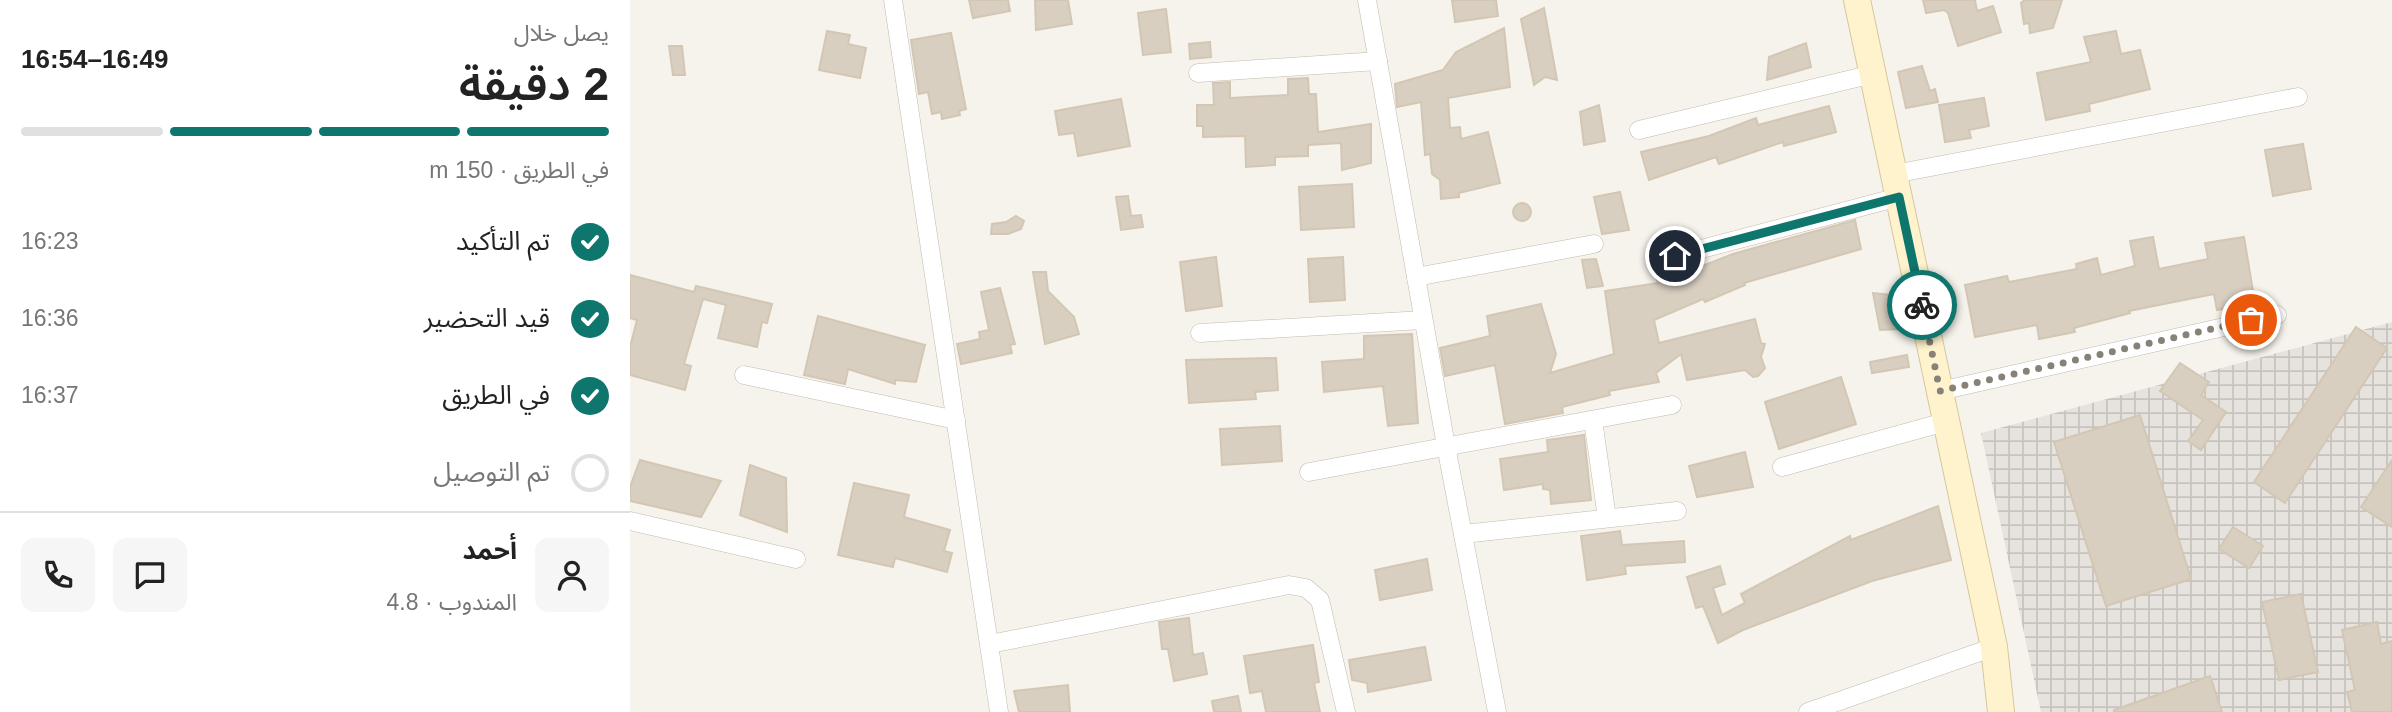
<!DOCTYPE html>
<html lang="ar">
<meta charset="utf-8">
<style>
body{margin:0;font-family:Arial,"Noto Sans Arabic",sans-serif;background:#f6f6f6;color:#222;direction:rtl;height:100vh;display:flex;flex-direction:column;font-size:26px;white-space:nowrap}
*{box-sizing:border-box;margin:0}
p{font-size:23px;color:#767676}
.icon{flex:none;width:38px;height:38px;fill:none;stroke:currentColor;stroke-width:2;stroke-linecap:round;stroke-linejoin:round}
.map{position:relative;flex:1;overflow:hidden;direction:ltr}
.details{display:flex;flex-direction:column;background:#fff;width:630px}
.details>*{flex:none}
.pin{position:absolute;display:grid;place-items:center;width:60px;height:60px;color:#fff;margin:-30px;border:4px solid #fff;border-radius:50%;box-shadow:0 2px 7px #0007}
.courier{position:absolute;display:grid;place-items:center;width:70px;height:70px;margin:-35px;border:5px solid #0f766e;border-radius:50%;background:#fff;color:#222;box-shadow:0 2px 9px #0007}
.head em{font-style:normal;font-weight:600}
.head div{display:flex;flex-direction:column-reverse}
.head{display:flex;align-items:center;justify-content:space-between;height:119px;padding:0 21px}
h1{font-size:46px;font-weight:600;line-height:52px}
.bar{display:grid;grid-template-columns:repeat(4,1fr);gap:10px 7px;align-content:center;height:84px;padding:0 21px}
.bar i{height:9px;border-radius:5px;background:#e0e0e0}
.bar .selected{background:#0f766e}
.bar p{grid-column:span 4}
.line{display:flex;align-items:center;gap:18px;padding:0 21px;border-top:2px solid #e0e0e0}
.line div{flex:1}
.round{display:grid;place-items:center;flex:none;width:74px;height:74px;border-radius:14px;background:#f6f6f6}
ol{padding:0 21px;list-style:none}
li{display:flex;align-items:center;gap:21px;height:77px}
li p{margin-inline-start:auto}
li .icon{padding:7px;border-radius:50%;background:#0f766e;color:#fff;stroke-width:4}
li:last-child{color:#767676}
li i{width:38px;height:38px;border:4px solid #e0e0e0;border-radius:50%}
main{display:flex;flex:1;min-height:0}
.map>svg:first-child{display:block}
.industrial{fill:url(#industrial-grid)}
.building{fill:#d8cfc1;stroke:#d3c7b4;stroke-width:2}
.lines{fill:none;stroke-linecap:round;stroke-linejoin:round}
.street-casing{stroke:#c2bbae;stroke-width:19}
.secondary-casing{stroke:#d6c79b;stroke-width:28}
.street{stroke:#fff;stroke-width:18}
.secondary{stroke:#fff3cd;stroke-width:26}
.done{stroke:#878178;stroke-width:7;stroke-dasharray:0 12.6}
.route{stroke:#0f766e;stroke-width:9}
</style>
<main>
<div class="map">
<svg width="1762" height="712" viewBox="0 0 1762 712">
<defs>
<pattern id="industrial-grid" width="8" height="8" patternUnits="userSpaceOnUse" patternTransform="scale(1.75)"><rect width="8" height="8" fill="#e6e2dd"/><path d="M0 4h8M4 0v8" fill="none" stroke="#c7c3be"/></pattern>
</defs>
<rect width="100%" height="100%" fill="#f6f3ec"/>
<!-- industrial -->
<polygon class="industrial" points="1762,322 1762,712 1411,712 1351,433"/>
<!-- building -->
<g class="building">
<polygon points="339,0 378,0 380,11 343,18"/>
<polygon points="405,0 438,0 442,24 406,30"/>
<polygon points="822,0 866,0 868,16 825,22"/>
<polygon points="1293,0 1345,0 1347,11 1363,6 1371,32 1328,46 1318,13 1314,10 1296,13"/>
<polygon points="1395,0 1432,0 1423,28 1400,33 1399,23 1394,24 1391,3"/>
<polygon points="914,8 927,80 915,77 904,85 891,19"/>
<polygon points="536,9 541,52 513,55 508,13"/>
<polygon points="874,28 880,87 818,98 820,128 830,127 831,139 858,132 870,183 829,193 829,197 811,199 810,180 802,174 800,154 795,155 791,102 767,107 765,84 813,70 826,52"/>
<polygon points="197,31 220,35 218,44 236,48 230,78 189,70"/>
<polygon points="1486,31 1491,54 1510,50 1520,89 1459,104 1460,111 1416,120 1407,73 1461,62 1454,37"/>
<polygon points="321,33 336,109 329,111 330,115 312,119 311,112 302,114 298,92 289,94 281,40"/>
<polygon points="580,42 581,57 560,59 559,44"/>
<polygon points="1176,43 1181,67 1137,80 1139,57"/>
<polygon points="39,46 52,46 55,75 43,75"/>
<polygon points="1292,66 1300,91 1305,89 1308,102 1276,108 1268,72"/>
<polygon points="678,78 679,94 686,94 688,132 741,124 741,163 712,170 711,143 678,145 678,156 645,157 645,165 616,167 615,136 573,137 573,126 567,126 567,105 584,105 583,83 600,82 600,98 658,95 658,79"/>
<polygon points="1354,98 1359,126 1339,130 1341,138 1315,142 1309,105"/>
<polygon points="491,99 500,146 448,156 444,133 429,135 425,111"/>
<polygon points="969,105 975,141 954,145 950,112"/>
<polygon points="1199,106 1206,132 1154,146 1153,142 1089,164 1086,157 1019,180 1011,152 1079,136 1126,118 1128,125"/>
<polygon points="1673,144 1681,189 1643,196 1635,150"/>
<polygon points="722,184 724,227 671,230 669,187"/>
<polygon points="990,192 999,230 972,234 964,197"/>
<polygon points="498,196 501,216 511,215 513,227 491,230 486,197"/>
<circle cx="892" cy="212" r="9"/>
<polygon points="386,216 394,221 391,229 378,234 361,234 362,224 376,222"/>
<polygon points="1225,220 1231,249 1114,283 1115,285 1075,302 1073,299 1024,320 1029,343 1125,319 1131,343 1135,344 1131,357 1135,368 1128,376 1123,377 1115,370 1057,380 1051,354 1026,373 1029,382 979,391 980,395 932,407 933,413 875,424 865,365 815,376 810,348 860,336 857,316 911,304 926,354 920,373 984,354 975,291 1028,283 1026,276 1056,269 1057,272 1103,254"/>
<polygon points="1523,237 1529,269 1578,259 1575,243 1614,237 1625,303 1587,310 1584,294 1499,311 1500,313 1444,328 1445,332 1409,339 1407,325 1345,337 1335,285 1377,276 1379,282 1447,269 1446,264 1467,258 1471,275 1505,266 1500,241"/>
<polygon points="586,257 592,306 556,311 550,262"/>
<polygon points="713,257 715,300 680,302 678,259"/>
<polygon points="966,259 973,286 957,288 952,260"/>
<polygon points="403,272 416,272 418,291 444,317 449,334 415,344"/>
<polygon points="0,275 64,292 66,286 142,304 137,323 132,322 127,347 88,338 96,305 73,299 54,364 61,366 55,390 0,375 0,347 7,320 0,318"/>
<polygon points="370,288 385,344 380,345 382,353 331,364 327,344 350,339 349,332 359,330 351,292"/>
<polygon points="1243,293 1261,295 1269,311 1272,329 1250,330"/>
<polygon points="188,316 295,345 286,382 265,380 265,384 218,369 215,384 174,375"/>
<polygon points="1726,327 1757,348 1655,503 1624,482"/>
<polygon points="782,334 788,423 758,426 753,386 694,392 692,362 734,359 734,336"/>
<polygon points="1277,355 1279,367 1242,373 1240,362"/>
<polygon points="646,358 648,390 625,392 626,399 559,403 556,360"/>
<polygon points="1550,363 1579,382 1571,395 1596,412 1571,450 1558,441 1573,420 1530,391"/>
<polygon points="1211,377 1226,424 1149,449 1135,402"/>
<polygon points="1510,415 1561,579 1476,606 1424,442"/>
<polygon points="650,426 652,461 592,465 590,429"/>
<polygon points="954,435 961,500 921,504 920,490 913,489 913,484 874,490 870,459 918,452 917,440"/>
<polygon points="1115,452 1123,487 1067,497 1059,466"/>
<polygon points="10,460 91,481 71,517 0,501 0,487"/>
<polygon points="1762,460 1762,527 1731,507"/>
<polygon points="120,465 156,478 157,532 110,515"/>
<polygon points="224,483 279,495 274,517 320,530 314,551 322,553 317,572 265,558 263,567 208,555"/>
<polygon points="1308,506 1321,560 1242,581 1113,630 1088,643 1073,606 1066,608 1057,577 1090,566 1095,584 1083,588 1092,615 1115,603 1111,594 1220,536 1221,540"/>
<polygon points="1603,527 1633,546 1619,568 1589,549"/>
<polygon points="990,531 992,545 1054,541 1055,562 995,566 996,574 957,580 951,536"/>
<polygon points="797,559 802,590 750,600 745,570"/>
<polygon points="1671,594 1688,672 1649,680 1632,602"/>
<polygon points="559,618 563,655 573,653 577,674 544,681 538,649 532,649 529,622"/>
<polygon points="1747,622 1751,644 1762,641 1762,712 1722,712 1717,692 1725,690 1712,630"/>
<polygon points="683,645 689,682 684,683 690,712 636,712 632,691 620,693 614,656"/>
<polygon points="795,647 801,680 738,692 737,683 722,680 719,660"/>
<polygon points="1580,676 1592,712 1484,712 1484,710"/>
<polygon points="438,685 440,712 389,712 384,691"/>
<polygon points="608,696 611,712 584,712 582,701"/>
</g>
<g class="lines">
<!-- street casing -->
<g class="street-casing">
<g id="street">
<polyline points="263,0 369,712"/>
<polyline points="737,0 816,446 867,712"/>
<polyline points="568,73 748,61"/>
<polyline points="1009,130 1243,74"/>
<polyline points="1264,174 1668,97"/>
<polyline points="1045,256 1269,197"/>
<polyline points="786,277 964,244"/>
<polyline points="570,333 793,320"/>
<polyline points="114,375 326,420"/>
<polyline points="1310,391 1647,315"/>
<polyline points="963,420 977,518"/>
<polyline points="1152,467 1315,422"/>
<polyline points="679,472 1042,405"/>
<polyline points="0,521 166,559"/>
<polyline points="833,534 1047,511"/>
<polyline points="360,644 659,585 676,588 690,600 716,712"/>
<polyline points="1178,712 1364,647"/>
</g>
</g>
<!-- secondary casing -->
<g class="secondary-casing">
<polyline id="secondary" points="1227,0 1364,647 1371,712"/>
</g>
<!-- street -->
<use href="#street" class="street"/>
<!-- secondary -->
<use href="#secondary" class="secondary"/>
</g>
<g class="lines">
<!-- done -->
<polyline class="done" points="1292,305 1310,391 1621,320"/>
<!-- route -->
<polyline class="route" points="1045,256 1269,197 1292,305"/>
</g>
</svg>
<div class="pin" style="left:1621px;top:320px;background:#ea580c"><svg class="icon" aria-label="bag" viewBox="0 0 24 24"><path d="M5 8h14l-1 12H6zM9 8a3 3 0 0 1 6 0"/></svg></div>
<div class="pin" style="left:1045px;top:256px;background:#1f2937"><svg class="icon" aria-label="home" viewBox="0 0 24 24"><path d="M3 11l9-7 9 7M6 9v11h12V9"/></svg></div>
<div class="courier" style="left:1292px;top:305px"><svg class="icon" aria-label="bike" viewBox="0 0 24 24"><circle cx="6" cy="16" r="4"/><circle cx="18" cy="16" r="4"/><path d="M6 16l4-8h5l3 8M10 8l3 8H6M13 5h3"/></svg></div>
</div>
<section class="details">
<div class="head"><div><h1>2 دقيقة</h1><p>يصل خلال</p></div><em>16:49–16:54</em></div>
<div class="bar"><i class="selected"></i><i class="selected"></i><i class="selected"></i><i></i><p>في الطريق · 150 m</p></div>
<ol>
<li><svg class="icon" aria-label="check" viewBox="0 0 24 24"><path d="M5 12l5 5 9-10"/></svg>تم التأكيد<p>16:23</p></li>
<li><svg class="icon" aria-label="check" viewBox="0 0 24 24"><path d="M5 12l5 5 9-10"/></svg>قيد التحضير<p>16:36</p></li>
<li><svg class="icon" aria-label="check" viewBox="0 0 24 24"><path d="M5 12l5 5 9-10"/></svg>في الطريق<p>16:37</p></li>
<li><i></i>تم التوصيل</li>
</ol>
<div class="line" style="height:126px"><a class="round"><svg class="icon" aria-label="person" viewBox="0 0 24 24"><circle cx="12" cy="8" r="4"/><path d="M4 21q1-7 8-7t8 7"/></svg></a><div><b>أحمد</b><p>المندوب · 4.8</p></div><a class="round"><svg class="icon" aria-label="chat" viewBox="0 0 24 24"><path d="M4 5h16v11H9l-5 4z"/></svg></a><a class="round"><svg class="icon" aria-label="phone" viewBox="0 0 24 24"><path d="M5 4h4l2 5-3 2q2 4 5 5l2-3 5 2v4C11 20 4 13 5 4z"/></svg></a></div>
</section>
</main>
